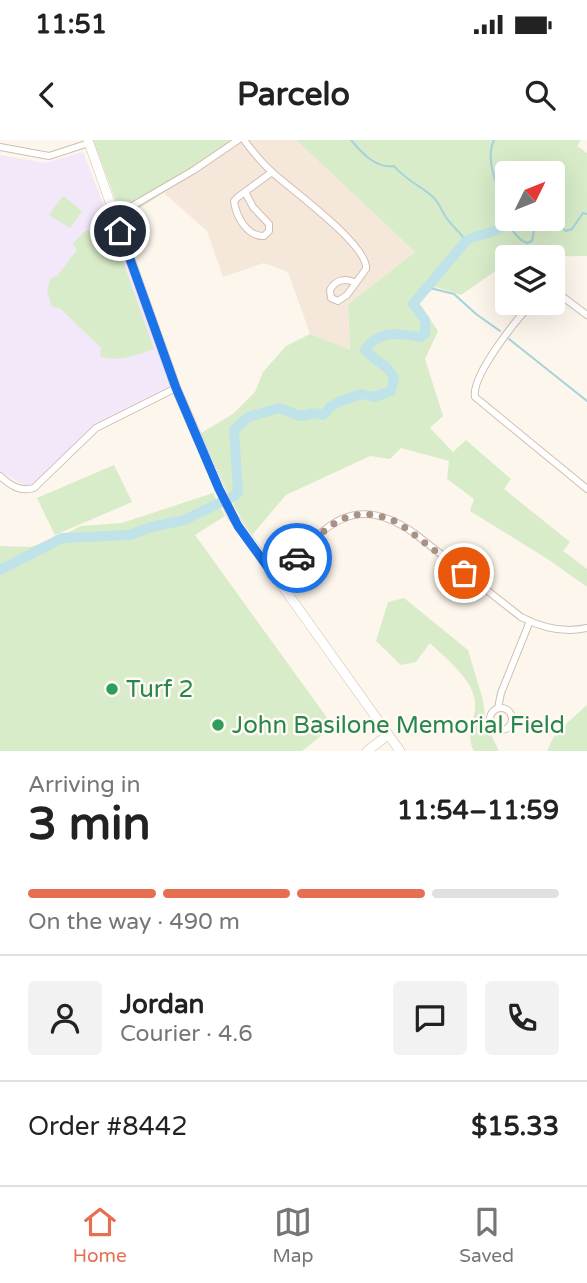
<!DOCTYPE html>
<meta charset="utf-8">
<style>
body{margin:0;font-family:"Varela Round",sans-serif;background:#f2f2f2;color:#222;height:100vh;display:flex;flex-direction:column;font-size:26px;white-space:nowrap}
*{box-sizing:border-box;margin:0}
p{font-size:23px;color:#767676}
.icon{flex:none;width:38px;height:38px;fill:none;stroke:currentColor;stroke-width:2;stroke-linecap:round;stroke-linejoin:round}
.map{position:relative;height:611px;overflow:hidden}
.drawer{display:flex;flex-direction:column;background:#fff;flex:1}
.drawer>*{flex:none}
.needle{width:46px;rotate:47deg}
.buttons{position:absolute;left:495px;top:21px;display:grid;gap:14px}
.buttons a{display:grid;place-items:center;width:70px;height:70px;border-radius:7px;background:#fff;box-shadow:0 7px 28px #0002;font-size:35px}
.pin{position:absolute;display:grid;place-items:center;width:60px;height:60px;color:#fff;margin:-30px;border:4px solid #fff;border-radius:50%;box-shadow:0 2px 7px #0007}
.courier{position:absolute;display:grid;place-items:center;width:70px;height:70px;margin:-35px;border:5px solid #1a73e8;border-radius:50%;background:#fff;color:#222;box-shadow:0 2px 9px #0007}
.summary em{font-style:normal;font-weight:700}
.summary div{display:flex;flex-direction:column-reverse}
.summary{display:flex;align-items:center;justify-content:space-between;height:119px;padding:0 28px}
h1{font-size:46px;font-weight:700;line-height:52px}
.bar{display:grid;grid-template-columns:repeat(4,1fr);gap:10px 7px;align-content:center;height:84px;padding:0 28px}
.bar i{height:9px;border-radius:5px;background:#e0e0e0}
.bar .active{background:#e76f51}
.bar p{grid-column:span 4}
.line{display:flex;align-items:center;gap:18px;padding:0 28px;border-top:2px solid #e0e0e0}
.line div{flex:1}
.round{display:grid;place-items:center;flex:none;width:74px;height:74px;border-radius:7px;background:#f2f2f2}
.status{display:flex;justify-content:space-between;align-items:center;height:49px;padding:0 35px;background:#fff;direction:ltr}
.status svg{height:19px;fill:currentColor}
header{display:flex;justify-content:space-between;align-items:center;height:91px;padding:0 28px;background:#fff;font-size:32px;font-weight:700}
.dock{display:flex;justify-content:space-around;align-items:center;height:98px;border-top:2px solid #e0e0e0;background:#fff;font-size:19px;color:#767676}
.dock a{display:grid;justify-items:center;gap:4px}
.dock .active{color:#e76f51}
.map>svg:first-child{display:block}
.residential{fill:#f5e8da}
.education{fill:#f3e8fa}
.green{fill:#d8ecc9;fill-rule:evenodd}
.lines{fill:none;stroke-linecap:round;stroke-linejoin:round}
.stream{stroke:#a5d3da;stroke-width:2}
.river{stroke:#bfe3e8;stroke-width:10}
.street-casing{stroke:#d1beb0;stroke-width:8}
.secondary-casing{stroke:#d6c0b0;stroke-width:10}
.street{stroke:#fff;stroke-width:6}
.secondary{stroke:#fff;stroke-width:9}
.done{stroke:#a89285;stroke-width:7;stroke-dasharray:0 12.6}
.route{stroke:#1a73e8;stroke-width:9}
.leisure-dot{fill:#2e9e5b;stroke:#fffaf3;stroke-width:2.5}
.labels{text-anchor:middle;stroke-width:5;stroke-linejoin:round;paint-order:stroke}
.leisure-label{font-size:24px;fill:#27864d;stroke:#fffaf3;text-anchor:start}
</style>
<div class="status"><b>11:51</b><svg viewBox="0 0 49 12"><path d="M0 12V9h3v3zM5 12V6h3v6zM10 12V3h3v9zM15 12V0h3v12zM26 1h20v11H26zM47 4h2v5h-2z"/></svg></div>
<header><svg class="icon" aria-label="back" viewBox="0 0 24 24"><path d="M15 5l-7 7 7 7"/></svg>Parcelo<svg class="icon" aria-label="search" viewBox="0 0 24 24"><circle cx="10" cy="10" r="6"/><path d="M15 15l6 6"/></svg></header>
<div class="map">
<svg width="587" height="611" viewBox="0 0 587 611">
<rect width="100%" height="100%" fill="#fdf6ec"/>
<!-- residential -->
<polygon class="residential" points="245,0 296,0 415,112 348,164 350,211 310,194 288,132 264,123 223,137 207,91 164,53"/>
<!-- education -->
<polygon class="education" points="83,12 176,248 84,298 30,349 0,331 0,15 45,23"/>
<!-- green -->
<g class="green">
<polygon points="93,0 245,0 123,79"/>
<path d="M296 0H581L577 6 587 13V116L508 117 507 123 461 155 436 147 418 161 438 191 425 219 443 276 430 288 453 312 466 300 511 339 504 349 570 402 563 411 587 429V447L549 420 470 371 474 359 447 339 449 321 401 308 390 319 370 316 286 355 252 395 235 368 201 293 233 274 255 252 263 232 286 206 310 194 350 210 348 164 415 112ZM553 33V79H508V33Z"/>
<polygon points="63,56 82,71 70,88 49,75"/>
<path d="M109 82 154 209C136 215 119 223 100 216L101 208 61 169 52 167 47 151 50 139 57 136 77 110 73 104 84 92Z"/>
<polygon points="114,325 132,362 55,395 37,358"/>
<polygon points="213,353 225,376 195,395 333,586 302,611 0,611 0,406 30,407 57,398 81,386 122,383"/>
<path d="M404 458 468 510 483 560 486 584 499 611H474C465 595 476 580 475 563 474 539 445 518 430 503L416 522 401 525 376 501 388 462Z"/>
<polygon points="587,565 587,611 547,611 555,594"/>
</g>
<g class="lines">
<!-- stream -->
<g class="stream">
<path d="M351 0C362 13 376 29 394 26 405 40 420 45 433 57 440 63 442 73 448 80 454 88 460 92 466 101"/>
<path d="M494 0C481 29 511 59 500 88H510L521 100 527 103 532 101 535 85 539 79"/>
<polyline points="553,71 557,71 561,87 566,91 572,89 583,73 587,74"/>
<polyline points="426,147 454,154 476,174 500,191"/>
<polyline points="509,199 587,261"/>
</g>
<!-- river -->
<path class="river" d="M0 430 62 398 130 395 148 388 184 380 232 357 238 353 234 290 248 277 279 268 300 276 315 273 323 275 331 266 341 261 361 254 374 257 391 251 394 238C388 224 374 221 365 210 377 190 400 193 420 197L425 194V180L413 164 466 101C477 94 489 95 500 88"/>
<!-- street casing -->
<g class="street-casing">
<g id="street">
<path d="M244 0C253 12 262 23 273 33 292 50 369 106 366 129L347 155 338 161 331 158 330 150C335 140 346 137 356 143"/>
<polyline points="0,7 49,16 89,3"/>
<path d="M245 52 253 67 269 84V91L264 96C247 97 236 76 234 61L238 57 272 32"/>
<polyline points="115,76 194,30 238,0"/>
<polyline points="553,155 563,157 587,175"/>
<path d="M533 163C517 178 471 236 475 257L587 349"/>
<path d="M0 336C11 346 20 352 34 348L96 288 176 248"/>
<path d="M277 440C319 393 348 347 414 393L521 477C542 488 564 493 587 488"/>
<polyline points="498,568 501,553 530,481"/>
<circle cx="501" cy="579" r="11"/>
</g>
</g>
<!-- secondary casing -->
<g class="secondary-casing">
<g id="secondary">
<polyline points="88,0 176,248 231,374 400,611"/>
<polyline points="367,611 388,595"/>
</g>
</g>
<!-- street -->
<use href="#street" class="street"/>
<!-- secondary -->
<use href="#secondary" class="secondary"/>
</g>
<g class="lines">
<!-- done -->
<path class="done" d="M297 418C328 384 351 361 399 383L464 433"/>
<!-- route -->
<polyline class="route" points="120,91 176,248 219,349 238,386 277,440 297,418"/>
</g>
<!-- markers -->
<g class="leisure-dot">
<circle cx="112" cy="549" r="7"/>
<circle cx="218" cy="585" r="7"/>
</g>
<g class="labels">
<!-- leisure labels -->
<g class="leisure-label">
<text x="126" y="557">Turf 2</text>
<text x="232" y="593">John Basilone Memorial Field</text>
</g>
</g>
</svg>
<div class="buttons">
<a><svg class="needle" viewBox="-14 -14 28 28"><path d="M0-13l5 13h-10z" fill="#e53935"/><path d="M0 13l5-13h-10z" fill="#767676"/></svg></a>
<a><svg class="icon" aria-label="layers" viewBox="0 0 24 24"><path d="M12 4l9 5-9 5-9-5zM3 14l9 5 9-5"/></svg></a>
</div>
<div class="pin" style="left:464px;top:433px;background:#ea580c"><svg class="icon" aria-label="bag" viewBox="0 0 24 24"><path d="M5 8h14l-1 12H6zM9 8a3 3 0 0 1 6 0"/></svg></div>
<div class="pin" style="left:120px;top:91px;background:#1f2937"><svg class="icon" aria-label="home" viewBox="0 0 24 24"><path d="M3 11l9-7 9 7M6 9v11h12V9"/></svg></div>
<div class="courier" style="left:297px;top:418px"><svg class="icon" aria-label="car" viewBox="0 0 24 24"><path d="M5 17H2v-5l4-1 3-4h7l3 4 3 1v5h-3M9 17h6M6 11h13"/><circle cx="7" cy="17" r="2"/><circle cx="17" cy="17" r="2"/></svg></div>
</div>
<section class="drawer">
<div class="summary"><div><h1>3 min</h1><p>Arriving in</p></div><em>11:54–11:59</em></div>
<div class="bar"><i class="active"></i><i class="active"></i><i class="active"></i><i></i><p>On the way · 490 m</p></div>
<div class="line" style="height:126px"><a class="round"><svg class="icon" aria-label="person" viewBox="0 0 24 24"><circle cx="12" cy="8" r="4"/><path d="M4 21q1-7 8-7t8 7"/></svg></a><div><b>Jordan</b><p>Courier · 4.6</p></div><a class="round"><svg class="icon" aria-label="chat" viewBox="0 0 24 24"><path d="M4 5h16v11H9l-5 4z"/></svg></a><a class="round"><svg class="icon" aria-label="phone" viewBox="0 0 24 24"><path d="M5 4h4l2 5-3 2q2 4 5 5l2-3 5 2v4C11 20 4 13 5 4z"/></svg></a></div>
<div class="line" style="height:91px"><div>Order #8442</div><b>$15.33</b></div>
</section>
<nav class="dock">
<a class="active"><svg class="icon" aria-label="home" viewBox="0 0 24 24"><path d="M3 11l9-7 9 7M6 9v11h12V9"/></svg>Home</a>
<a><svg class="icon" aria-label="map" viewBox="0 0 24 24"><path d="M3 6l6-2 6 2 6-2v14l-6 2-6-2-6 2zM9 4v14M15 6v14"/></svg>Map</a>
<a><svg class="icon" aria-label="saved" viewBox="0 0 24 24"><path d="M7 4h10v16l-5-4-5 4z"/></svg>Saved</a>
</nav>
